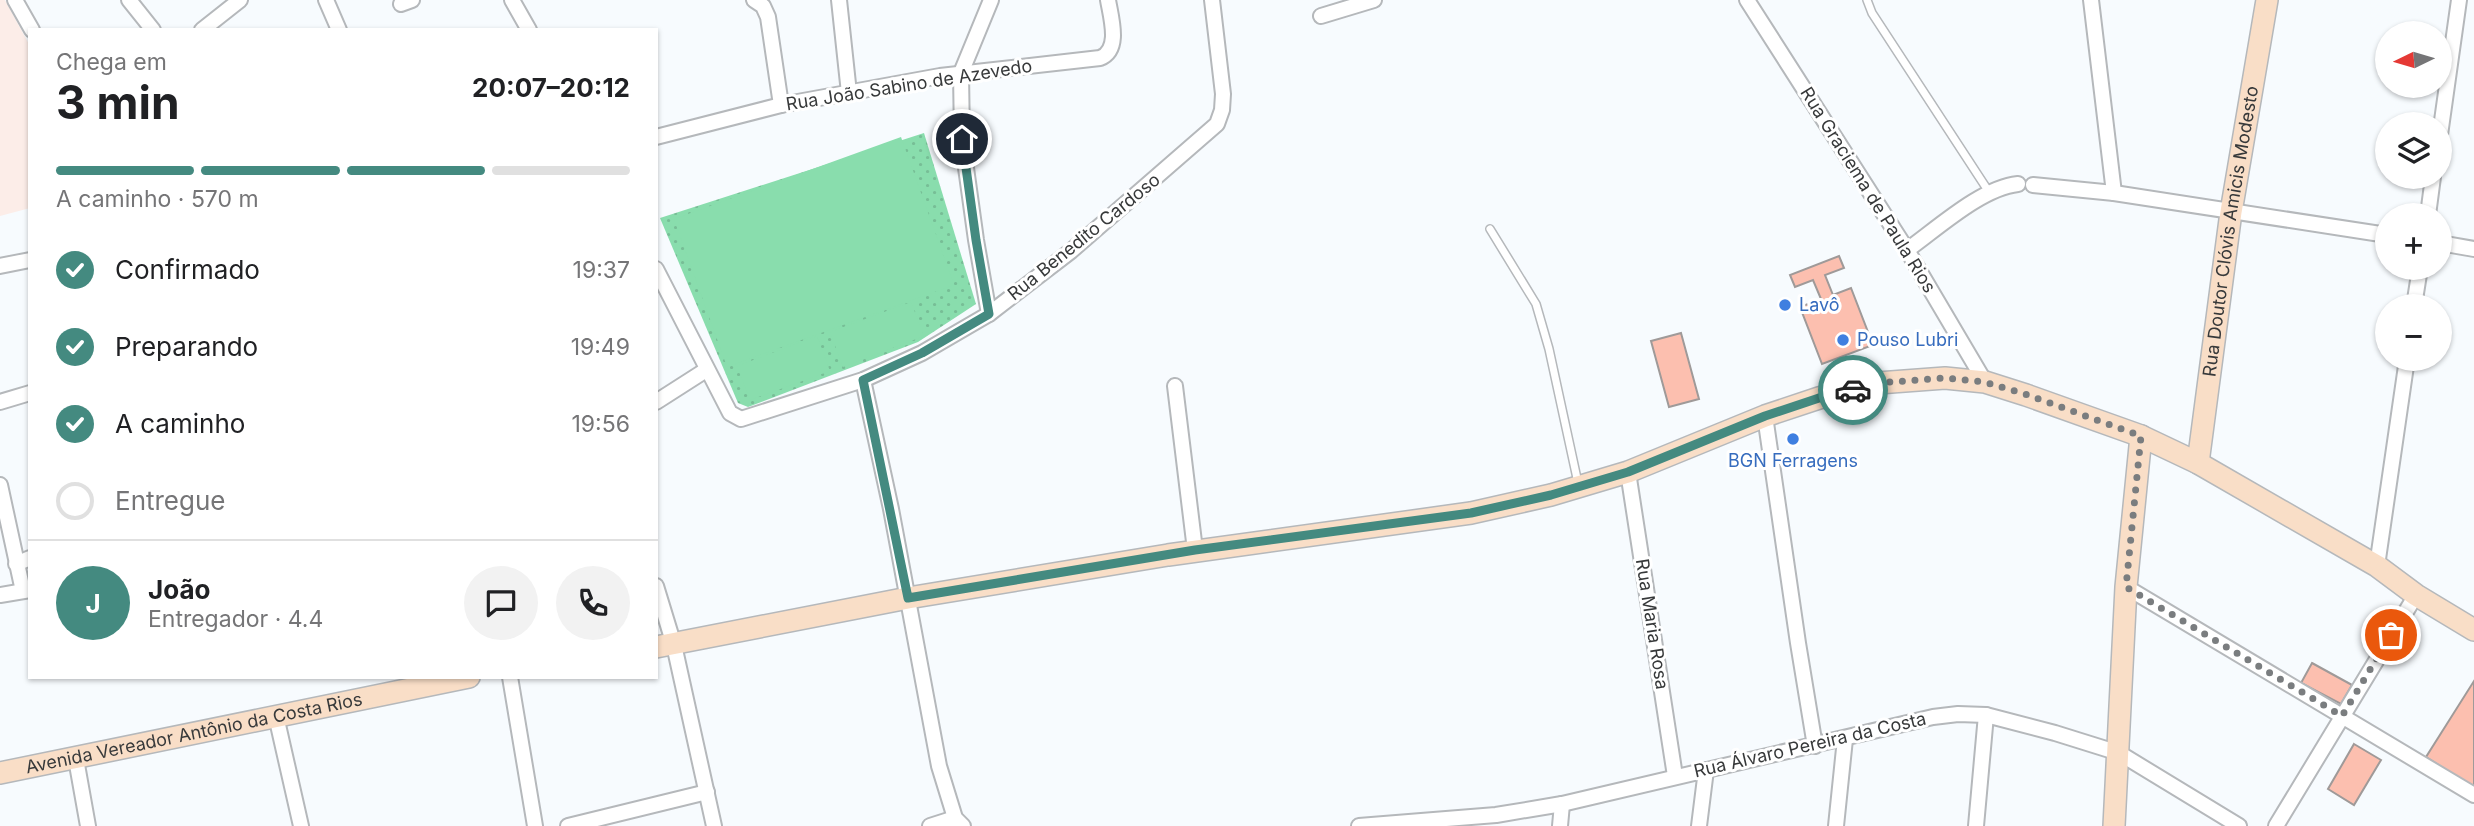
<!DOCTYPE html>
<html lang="pt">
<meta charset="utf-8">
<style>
body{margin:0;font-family:Inter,sans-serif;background:#f2f2f2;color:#202124;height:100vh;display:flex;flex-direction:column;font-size:26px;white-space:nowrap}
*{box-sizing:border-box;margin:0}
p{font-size:23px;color:#757577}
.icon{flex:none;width:38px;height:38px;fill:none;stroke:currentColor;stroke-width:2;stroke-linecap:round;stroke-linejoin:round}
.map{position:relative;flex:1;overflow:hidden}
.drawer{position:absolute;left:28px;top:28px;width:630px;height:651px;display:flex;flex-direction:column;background:#fff;border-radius:0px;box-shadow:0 2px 5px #0004}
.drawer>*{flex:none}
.needle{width:46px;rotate:265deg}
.fabs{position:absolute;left:2375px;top:21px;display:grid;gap:14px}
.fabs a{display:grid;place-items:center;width:77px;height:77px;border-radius:50%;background:#fff;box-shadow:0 2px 5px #0004;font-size:35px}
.pin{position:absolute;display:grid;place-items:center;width:60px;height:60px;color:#fff;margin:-30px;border:4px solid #fff;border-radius:50%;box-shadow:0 2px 7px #0007}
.courier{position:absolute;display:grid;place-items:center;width:70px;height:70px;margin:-35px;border:5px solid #448a80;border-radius:50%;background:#fff;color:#222;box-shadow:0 2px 9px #0007}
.headline em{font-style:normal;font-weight:700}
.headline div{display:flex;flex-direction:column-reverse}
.headline{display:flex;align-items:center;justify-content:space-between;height:119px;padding:0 28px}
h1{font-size:46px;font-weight:700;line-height:52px}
.bar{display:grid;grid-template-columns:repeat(4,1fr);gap:10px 7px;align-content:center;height:84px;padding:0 28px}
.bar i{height:9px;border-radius:5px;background:#e0e0e0}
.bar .on{background:#448a80}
.bar p{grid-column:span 4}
.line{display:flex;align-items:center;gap:18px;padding:0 28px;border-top:2px solid #e0e0e0}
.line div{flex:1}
.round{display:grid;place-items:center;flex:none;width:74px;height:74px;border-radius:37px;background:#f2f2f2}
ol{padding:0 28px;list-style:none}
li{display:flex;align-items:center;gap:21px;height:77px}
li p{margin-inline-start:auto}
li .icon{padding:7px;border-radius:50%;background:#448a80;color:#fff;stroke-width:4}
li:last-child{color:#757577}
li i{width:38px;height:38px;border:4px solid #e0e0e0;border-radius:50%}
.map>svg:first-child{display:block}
.medical{fill:#fcede8}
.park{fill:url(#park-dots)}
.garden{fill:#89ddad}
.building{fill:#fcbfaf;stroke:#9f9a99;stroke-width:2}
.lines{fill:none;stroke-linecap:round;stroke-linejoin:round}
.lane-casing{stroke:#b5b8bb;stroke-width:10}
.street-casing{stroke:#b5b8bb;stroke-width:18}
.secondary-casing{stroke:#b5b8bb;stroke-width:24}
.lane{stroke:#fff;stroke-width:7}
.street{stroke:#fff;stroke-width:14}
.secondary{stroke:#f9dec7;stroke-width:21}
.done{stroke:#7a7d7f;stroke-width:7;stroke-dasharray:0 12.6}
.route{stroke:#448a80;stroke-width:9}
.shop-dot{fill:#3f7fe0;stroke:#fff;stroke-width:2.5}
.labels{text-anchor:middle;stroke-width:6;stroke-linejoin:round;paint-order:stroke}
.street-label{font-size:18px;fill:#37393a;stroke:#fff}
.shop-label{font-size:18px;fill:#366cbe;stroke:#fff;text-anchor:start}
</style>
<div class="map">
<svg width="2474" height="826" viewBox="0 0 2474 826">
<defs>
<pattern id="park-dots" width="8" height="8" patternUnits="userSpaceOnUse" patternTransform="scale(1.75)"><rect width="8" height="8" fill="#89ddad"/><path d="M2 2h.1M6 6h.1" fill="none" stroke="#77be96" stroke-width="1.8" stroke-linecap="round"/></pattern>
</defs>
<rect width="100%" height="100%" fill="#f7fbfe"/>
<!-- medical -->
<polygon class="medical" points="0,0 5,0 30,46 30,208 0,216"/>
<!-- park -->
<polygon class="park" points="924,133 976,304 918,342 748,407 738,403 660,218"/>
<!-- garden -->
<g class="garden">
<polygon points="901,137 954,285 727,367 674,219"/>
<polygon points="911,302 924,336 843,367 830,332"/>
<polygon points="817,336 830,371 750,400 737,366"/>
</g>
<!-- building -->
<g class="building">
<polygon points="1839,256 1844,268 1825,275 1833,295 1851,288 1873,345 1822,364 1800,307 1821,299 1813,280 1795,287 1790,275"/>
<polygon points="1681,333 1699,399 1669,407 1651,341"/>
<polygon points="2312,663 2352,685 2341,704 2301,683"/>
<polygon points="2474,681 2474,788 2426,757"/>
<polygon points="2354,744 2381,760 2354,805 2328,789"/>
</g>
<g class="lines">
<!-- lane casing -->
<g class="lane-casing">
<g id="lane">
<polyline points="1867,0 1872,13 1989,192"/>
<polyline points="1490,229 1536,304 1549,349 1578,483"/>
</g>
</g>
<!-- street casing -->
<g class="street-casing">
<g id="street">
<polyline points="15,0 32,30"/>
<polyline points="129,0 153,30"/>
<polyline points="326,0 339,30"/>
<polyline points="512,0 529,30"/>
<polyline points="754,0 763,6 768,17 781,105"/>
<polyline points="839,0 849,93"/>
<polyline points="1747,0 1907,250 1985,382"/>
<polyline points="2091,0 2114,193"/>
<polyline points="401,4 412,0"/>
<polyline points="1321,16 1374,0"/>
<polyline points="202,30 240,0"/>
<polyline points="2440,135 2459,0"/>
<path d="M656 137 781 105 940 76 1100 58C1121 50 1111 18 1108 0"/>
<polyline points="2033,185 2114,193 2387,235"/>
<polyline points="2428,215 2433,177"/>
<polyline points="2440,243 2474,249"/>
<path d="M1907 250C1938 228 1981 188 2018 184"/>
<polyline points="0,266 30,260"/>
<polyline points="656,269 730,413 741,419 863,380 922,353 989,314 1071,251 1217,124 1222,110 1223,94 1212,0"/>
<polyline points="2414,306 2420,268"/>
<polyline points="989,314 976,240 962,139 961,73 991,0"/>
<polyline points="863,380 891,509 939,766 955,818 963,826"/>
<polyline points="1175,386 1195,550"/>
<polyline points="0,402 30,393"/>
<polyline points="656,402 706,370"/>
<polyline points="1765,416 1798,643 1815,746"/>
<polyline points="1628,472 1675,776"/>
<polyline points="0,485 23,591"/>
<polyline points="16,564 30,558"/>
<polyline points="2377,566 2407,359"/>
<polyline points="656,586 674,645 714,826"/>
<polyline points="2126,587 2474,795"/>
<polyline points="0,595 30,590"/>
<polyline points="510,677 535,826"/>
<polyline points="276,716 301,826"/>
<polyline points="76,759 88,826"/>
<polyline points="568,826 707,792"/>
<polyline points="930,826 955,818"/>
<polyline points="1359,826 1496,815 1562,804 1933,717 1958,714 1986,715 2055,733 2119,753 2239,826"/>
<polyline points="1560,826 1562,804"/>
<polyline points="1699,826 1706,770"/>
<polyline points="1836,826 1845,739"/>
<polyline points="1976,826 1986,715"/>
<polyline points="2276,826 2416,595"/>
</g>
</g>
<!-- secondary casing -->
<g class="secondary-casing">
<g id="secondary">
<path id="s1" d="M2198 463 2231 212 2267 0"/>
<polyline points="656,647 908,598 1168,555 1471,513 1551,495 1628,472 1765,416 1819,398 1878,383 1945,378 1985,382 2026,395 2141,436 2198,463 2377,566 2416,595 2474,630"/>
<path id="s2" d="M0 773 469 677"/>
<polyline points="2114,826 2126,587 2141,436"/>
</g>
</g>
<!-- lane -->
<use href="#lane" class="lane"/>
<!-- street -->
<use href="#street" class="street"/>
<!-- secondary -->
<use href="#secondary" class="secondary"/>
</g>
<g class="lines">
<!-- done -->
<polyline class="done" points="1853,390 1878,383 1945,378 1984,382 2025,394 2141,436 2126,587 2342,716 2391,635"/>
<!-- route -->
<polyline class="route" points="962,139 976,240 989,314 922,353 863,380 908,598 1195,550 1471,513 1551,495 1628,472 1765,416 1819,398 1853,390"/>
</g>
<!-- markers -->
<g class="shop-dot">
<circle cx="1785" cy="305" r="7"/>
<circle cx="1843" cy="340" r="7"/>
<circle cx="1793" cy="439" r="7"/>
</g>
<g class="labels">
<!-- street labels -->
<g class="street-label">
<text transform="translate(909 85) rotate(-9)" y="6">Rua João Sabino de Azevedo</text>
<text transform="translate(1868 190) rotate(58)" y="6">Rua Graciema de Paula Rios</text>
<text dy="6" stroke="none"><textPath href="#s1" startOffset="234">Rua Doutor Clóvis Amicis Modesto</textPath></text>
<text transform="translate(1084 237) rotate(-39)" y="6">Rua Benedito Cardoso</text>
<text transform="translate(1652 624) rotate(81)" y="6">Rua Maria Rosa</text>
<text dy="6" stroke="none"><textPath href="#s2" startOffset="198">Avenida Vereador Antônio da Costa Rios</textPath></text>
<text transform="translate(1810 745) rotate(-13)" y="6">Rua Álvaro Pereira da Costa</text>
</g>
<!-- shop labels -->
<g class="shop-label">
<text x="1799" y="311">Lavô</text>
<text x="1857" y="346">Pouso Lubri</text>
<text x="1793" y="467" text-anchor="middle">BGN Ferragens</text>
</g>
</g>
</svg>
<div class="fabs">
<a><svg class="needle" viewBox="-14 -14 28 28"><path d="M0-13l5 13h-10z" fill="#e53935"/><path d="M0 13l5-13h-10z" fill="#757577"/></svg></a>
<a><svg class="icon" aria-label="layers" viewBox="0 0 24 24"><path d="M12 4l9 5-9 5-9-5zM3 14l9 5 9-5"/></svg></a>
<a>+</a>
<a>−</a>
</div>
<div class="pin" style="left:2391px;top:635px;background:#ea580c"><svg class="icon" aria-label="bag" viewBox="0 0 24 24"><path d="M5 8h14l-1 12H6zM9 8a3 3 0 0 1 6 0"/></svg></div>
<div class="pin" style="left:962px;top:139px;background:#1f2937"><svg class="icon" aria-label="home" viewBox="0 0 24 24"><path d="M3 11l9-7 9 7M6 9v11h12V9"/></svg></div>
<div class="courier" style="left:1853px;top:390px"><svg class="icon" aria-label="car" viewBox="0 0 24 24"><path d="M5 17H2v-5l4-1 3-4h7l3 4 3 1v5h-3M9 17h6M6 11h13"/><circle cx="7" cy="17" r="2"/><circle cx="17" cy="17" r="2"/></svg></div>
<section class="drawer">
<div class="headline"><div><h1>3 min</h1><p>Chega em</p></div><em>20:07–20:12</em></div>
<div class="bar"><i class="on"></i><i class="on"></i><i class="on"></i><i></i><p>A caminho · 570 m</p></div>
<ol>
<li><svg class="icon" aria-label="check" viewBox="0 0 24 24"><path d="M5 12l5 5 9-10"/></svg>Confirmado<p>19:37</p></li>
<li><svg class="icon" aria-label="check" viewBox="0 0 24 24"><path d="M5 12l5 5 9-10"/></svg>Preparando<p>19:49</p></li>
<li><svg class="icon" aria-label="check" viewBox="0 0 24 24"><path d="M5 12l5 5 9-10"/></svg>A caminho<p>19:56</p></li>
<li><i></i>Entregue</li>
</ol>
<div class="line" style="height:126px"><b class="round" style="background:#448a80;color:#fff">J</b><div><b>João</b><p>Entregador · 4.4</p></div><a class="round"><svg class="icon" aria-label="chat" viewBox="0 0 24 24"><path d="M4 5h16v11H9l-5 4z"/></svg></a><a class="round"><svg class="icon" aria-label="phone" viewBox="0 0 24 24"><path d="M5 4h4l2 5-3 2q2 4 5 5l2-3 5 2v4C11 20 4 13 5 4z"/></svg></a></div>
</section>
</div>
